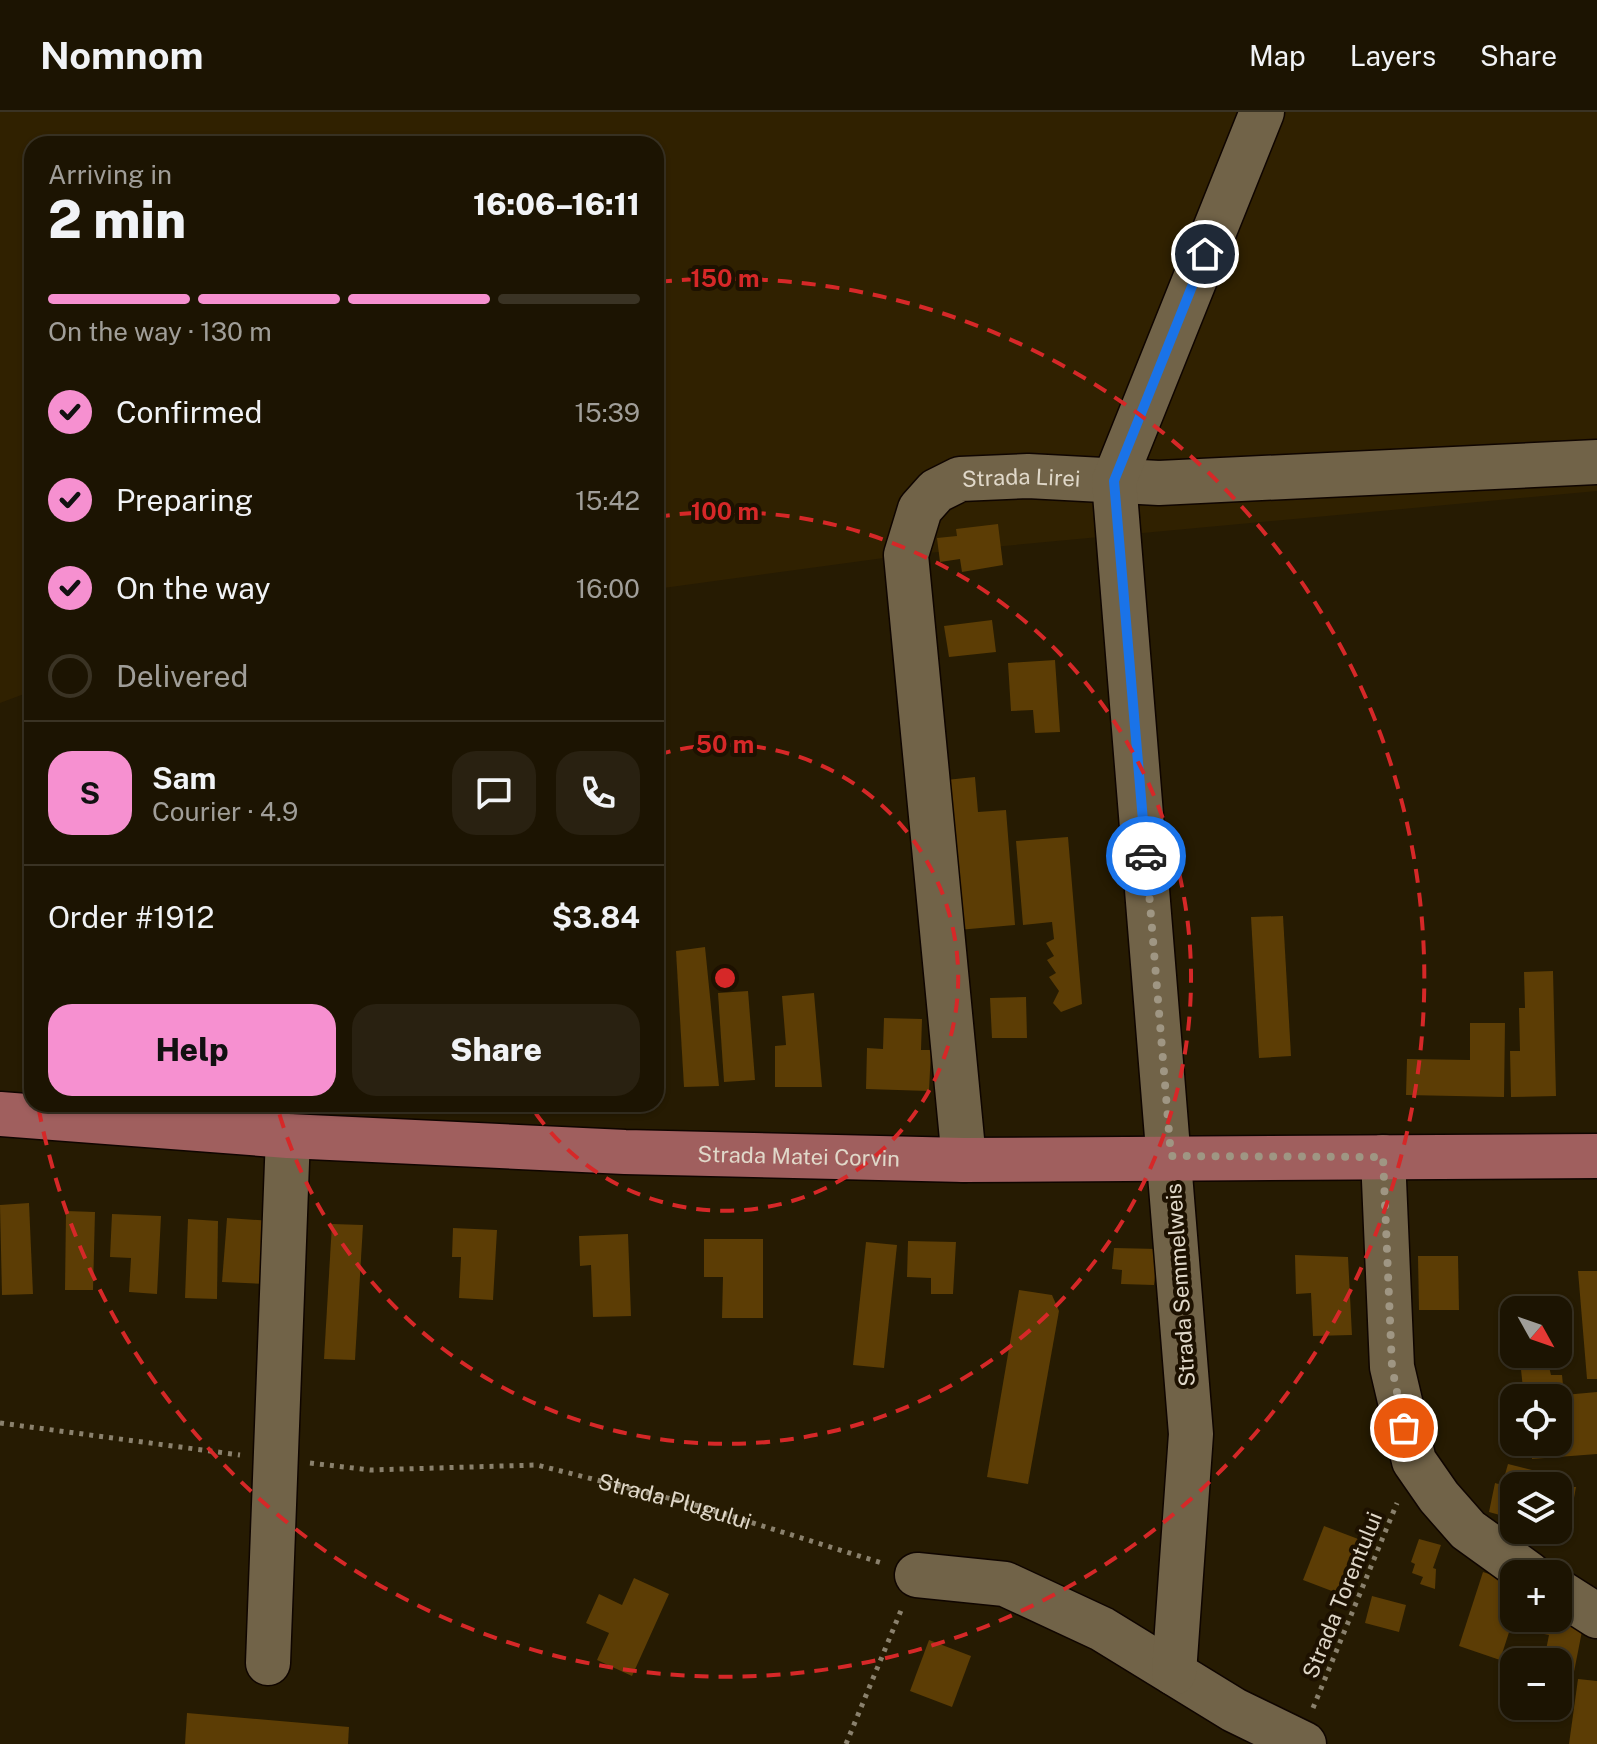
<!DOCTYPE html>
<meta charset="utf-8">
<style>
body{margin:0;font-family:"Public Sans",sans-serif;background:#292111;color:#f1f3f6;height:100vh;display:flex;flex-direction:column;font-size:30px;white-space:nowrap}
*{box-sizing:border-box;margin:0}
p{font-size:26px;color:#a09e99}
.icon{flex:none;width:44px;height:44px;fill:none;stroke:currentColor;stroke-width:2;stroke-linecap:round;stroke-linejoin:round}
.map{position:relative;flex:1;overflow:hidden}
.sheet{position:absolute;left:24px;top:24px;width:640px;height:976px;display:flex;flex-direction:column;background:#1c1402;border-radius:24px;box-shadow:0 2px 6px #0004,0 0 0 2px #3a3324}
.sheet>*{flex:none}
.needle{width:52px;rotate:130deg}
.controls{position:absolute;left:1500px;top:1184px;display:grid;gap:16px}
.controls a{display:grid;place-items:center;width:72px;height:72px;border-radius:16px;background:#1c1402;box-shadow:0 2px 6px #0004,0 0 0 2px #3a3324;font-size:40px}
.pin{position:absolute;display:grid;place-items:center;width:68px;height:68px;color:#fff;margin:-34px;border:4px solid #fff;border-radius:50%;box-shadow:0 2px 8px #0007}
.courier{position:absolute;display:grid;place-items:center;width:80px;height:80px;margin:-40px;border:6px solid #1a73e8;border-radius:50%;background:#fff;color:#222;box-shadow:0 2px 10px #0007}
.overview em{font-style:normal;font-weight:800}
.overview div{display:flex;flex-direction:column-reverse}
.overview{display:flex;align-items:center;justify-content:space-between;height:136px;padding:0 24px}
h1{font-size:52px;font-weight:800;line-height:60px}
.bar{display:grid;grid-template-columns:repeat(4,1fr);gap:12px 8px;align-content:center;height:96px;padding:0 24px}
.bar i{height:10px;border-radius:6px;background:#3a3324}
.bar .active{background:#f690d0}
.bar p{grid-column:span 4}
.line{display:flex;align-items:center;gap:20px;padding:0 24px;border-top:2px solid #3a3324}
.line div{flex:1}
.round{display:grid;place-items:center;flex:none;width:84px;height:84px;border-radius:24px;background:#292111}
ol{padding:0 24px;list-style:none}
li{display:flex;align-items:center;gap:24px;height:88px}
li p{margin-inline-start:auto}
li .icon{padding:8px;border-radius:50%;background:#f690d0;color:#111;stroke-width:4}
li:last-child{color:#a09e99}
li i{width:44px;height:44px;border:4px solid #3a3324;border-radius:50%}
.primary-button{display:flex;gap:16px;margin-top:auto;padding:16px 24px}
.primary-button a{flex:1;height:92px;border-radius:24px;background:#f690d0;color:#111;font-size:32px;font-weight:800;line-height:92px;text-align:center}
.primary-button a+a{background:#292111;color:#f1f3f6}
header{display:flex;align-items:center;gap:48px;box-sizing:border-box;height:112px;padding:0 40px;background:#1c1402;border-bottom:2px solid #3a3324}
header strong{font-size:38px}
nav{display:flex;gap:44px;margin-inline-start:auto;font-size:28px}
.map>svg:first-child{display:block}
.built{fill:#302100}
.building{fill:#5c3d05}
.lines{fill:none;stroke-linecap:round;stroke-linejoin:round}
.minor-casing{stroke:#0f0500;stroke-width:47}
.major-casing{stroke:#0f0500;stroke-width:47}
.path{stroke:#8a816d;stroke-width:5;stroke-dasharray:4 6;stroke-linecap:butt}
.minor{stroke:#716348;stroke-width:44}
.major{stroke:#a05f5e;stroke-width:44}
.done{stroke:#9f9683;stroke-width:8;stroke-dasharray:0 14.4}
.route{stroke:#1a73e8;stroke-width:10}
.ring{fill:none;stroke:#d62828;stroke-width:4;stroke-dasharray:14 10}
.labels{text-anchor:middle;stroke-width:8;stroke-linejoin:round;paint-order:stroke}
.street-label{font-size:22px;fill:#e0d8c9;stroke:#1d1100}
.centre{fill:#d62828;stroke:#1d1100;stroke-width:4}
.ring-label{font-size:24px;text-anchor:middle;font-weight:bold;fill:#d62828;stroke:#1d1100;stroke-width:8;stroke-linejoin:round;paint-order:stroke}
</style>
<header>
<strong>Nomnom</strong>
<nav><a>Map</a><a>Layers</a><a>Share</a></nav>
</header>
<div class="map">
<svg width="1597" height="1632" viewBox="0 0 1597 1632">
<rect width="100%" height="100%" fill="#261b02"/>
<!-- built -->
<polygon class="built" points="0,0 1597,0 1597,379 906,443 656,477 656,32 32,32 32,579 0,591"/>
<!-- building -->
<g class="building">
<polygon points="998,412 1003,453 962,460 960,447 940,450 937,426 957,424 956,417"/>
<polygon points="992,508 996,540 949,545 944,514"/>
<polygon points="1055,548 1060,620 1035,621 1033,598 1011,599 1008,551"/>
<polygon points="975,665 978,700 1006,698 1015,813 958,818 946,668"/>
<polygon points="1068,725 1082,892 1061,900 1053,891 1059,879 1049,865 1056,861 1047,848 1054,844 1046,831 1054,827 1052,810 1023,813 1016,729"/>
<polygon points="1283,804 1291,944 1259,946 1251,805"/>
<polygon points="705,835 719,974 684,975 676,839"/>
<polygon points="1553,859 1556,984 1511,985 1510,939 1520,939 1519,896 1525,896 1524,860"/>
<polygon points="748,879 755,968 724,970 718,881"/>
<polygon points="814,881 822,975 775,975 775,934 786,933 782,884"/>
<polygon points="1026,885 1027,926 992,926 990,886"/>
<polygon points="884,906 922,907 921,938 931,938 929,979 866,977 867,936 883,937"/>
<polygon points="32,910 32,948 26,949 23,911"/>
<polygon points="1470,911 1505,911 1504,985 1406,983 1407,947 1470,948"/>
<polygon points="29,1091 33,1182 2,1183 0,1093"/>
<polygon points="66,1099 95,1100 93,1178 65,1178"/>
<polygon points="112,1102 161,1104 157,1182 129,1180 131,1146 110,1145"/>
<polygon points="227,1106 273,1109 268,1172 222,1170"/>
<polygon points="188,1107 218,1109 217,1187 185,1186"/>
<polygon points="332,1112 363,1113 355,1248 324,1247"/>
<polygon points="453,1116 497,1118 493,1188 459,1186 461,1145 452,1145"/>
<polygon points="628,1122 631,1204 593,1205 591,1153 580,1154 579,1124"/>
<polygon points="704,1127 763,1127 763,1206 722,1206 723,1165 704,1165"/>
<polygon points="908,1129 956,1130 953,1182 931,1182 931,1166 907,1165"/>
<polygon points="866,1130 897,1133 884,1256 853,1253"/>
<polygon points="1114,1136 1158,1137 1154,1173 1121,1172 1122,1158 1112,1157"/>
<polygon points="1295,1143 1348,1145 1352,1223 1313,1224 1311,1181 1296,1182"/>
<polygon points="1418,1144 1458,1144 1459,1198 1419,1198"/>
<polygon points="1578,1159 1597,1159 1597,1267 1587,1267"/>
<polygon points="1019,1178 1052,1183 1059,1199 1028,1372 987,1365"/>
<polygon points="1527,1242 1546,1242 1551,1263 1562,1263 1564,1283 1597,1280 1597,1342 1532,1347 1531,1330 1558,1330 1558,1286 1524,1286 1520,1248"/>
<polygon points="1508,1352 1540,1360 1536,1374 1514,1374 1514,1407 1489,1400 1495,1371 1502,1373"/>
<polygon points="1558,1375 1576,1375 1568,1419 1558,1417"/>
<polygon points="1324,1414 1366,1430 1345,1484 1303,1468"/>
<polygon points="1419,1427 1441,1433 1433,1456 1436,1457 1435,1477 1420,1472 1423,1465 1412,1461 1415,1452 1411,1450"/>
<polygon points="1483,1460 1514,1470 1514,1505 1500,1548 1459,1534"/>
<polygon points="634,1466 669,1482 632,1564 597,1548 609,1521 586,1511 599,1482 622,1493"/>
<polygon points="1372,1484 1406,1493 1399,1520 1365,1511"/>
<polygon points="1558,1504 1584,1509 1573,1565 1558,1562 1558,1550 1544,1548 1549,1523 1539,1521 1542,1506"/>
<polygon points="929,1528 971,1544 952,1595 910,1579"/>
<polygon points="1578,1567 1597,1569 1597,1632 1569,1632"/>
<polygon points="187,1601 349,1615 348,1632 185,1632"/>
</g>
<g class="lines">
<!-- minor casing -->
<g class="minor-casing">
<g id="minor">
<polyline points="1383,1045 1392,1255 1414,1349 1439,1385 1468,1418 1529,1462"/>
<path id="s2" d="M964 1048 906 443 920 397 936 379 960 367 1028 364 1159 371 1597 350"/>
<polyline points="917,1463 1005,1472 1102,1517 1234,1598 1304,1632"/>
<polyline points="1558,1479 1597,1504"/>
<polyline points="268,1551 288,1024"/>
<polyline points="1174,1561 1191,1322 1114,369 1262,0"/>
</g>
</g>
<!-- major casing -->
<g class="major-casing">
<g id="major">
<path id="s3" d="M0 1002 288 1024 625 1040 964 1048 1597 1044"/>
</g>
</g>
<!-- path -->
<g class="path">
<polyline points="0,1311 240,1343"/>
<path id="s1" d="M310 1351 370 1358 537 1353 692 1392 885 1452"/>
<polyline points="1313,1596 1397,1391"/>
<polyline points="846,1632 902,1496"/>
</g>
<!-- minor -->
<use href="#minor" class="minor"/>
<!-- major -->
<use href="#major" class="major"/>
</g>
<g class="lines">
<!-- done -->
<polyline class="done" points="1146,744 1171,1044 1383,1045 1392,1255 1404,1316"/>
<!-- route -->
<polyline class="route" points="1146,744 1114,369 1205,142"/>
</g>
<!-- distance rings -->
<g class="ring">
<path d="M657 643A233 233 0 1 1 530 993"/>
<path d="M656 405A466 466 0 1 1 277 994"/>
<path d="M32 957A699 699 0 0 1 32 775M658 170A699 699 0 1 1 38 993"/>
</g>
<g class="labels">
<!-- street labels -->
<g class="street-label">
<text dy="8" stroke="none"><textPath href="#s2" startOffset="768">Strada Lirei</textPath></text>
<text dy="8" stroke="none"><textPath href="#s3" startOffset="800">Strada Matei Corvin</textPath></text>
<text transform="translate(1180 1173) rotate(-94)" y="8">Strada Semmelweis</text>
<text dy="8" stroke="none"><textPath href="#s1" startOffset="370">Strada Plugului</textPath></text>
<text transform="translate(1342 1483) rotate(-68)" y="8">Strada Torentului</text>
</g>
</g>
<circle cx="725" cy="866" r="12" class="centre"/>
<g class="ring-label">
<text x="725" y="175">150 m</text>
<text x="725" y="408">100 m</text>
<text x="725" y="641">50 m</text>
</g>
</svg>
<div class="controls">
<a><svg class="needle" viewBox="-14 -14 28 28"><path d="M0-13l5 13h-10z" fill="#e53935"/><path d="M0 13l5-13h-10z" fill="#a09e99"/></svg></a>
<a><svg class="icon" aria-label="locate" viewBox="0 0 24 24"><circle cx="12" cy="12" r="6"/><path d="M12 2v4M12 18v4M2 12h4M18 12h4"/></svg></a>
<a><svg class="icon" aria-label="layers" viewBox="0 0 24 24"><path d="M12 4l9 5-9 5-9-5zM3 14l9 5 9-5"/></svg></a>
<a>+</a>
<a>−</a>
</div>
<div class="pin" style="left:1404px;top:1316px;background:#ea580c"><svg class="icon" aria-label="bag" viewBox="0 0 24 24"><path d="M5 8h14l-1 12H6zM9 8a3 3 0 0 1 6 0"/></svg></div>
<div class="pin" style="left:1205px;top:142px;background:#1f2937"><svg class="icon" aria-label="home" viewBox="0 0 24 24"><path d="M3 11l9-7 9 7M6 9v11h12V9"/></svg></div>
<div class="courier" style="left:1146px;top:744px"><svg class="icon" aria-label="car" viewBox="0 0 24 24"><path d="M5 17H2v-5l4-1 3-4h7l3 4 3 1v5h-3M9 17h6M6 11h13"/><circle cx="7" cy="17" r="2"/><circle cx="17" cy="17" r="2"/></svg></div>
<section class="sheet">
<div class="overview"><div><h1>2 min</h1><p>Arriving in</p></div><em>16:06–16:11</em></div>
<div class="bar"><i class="active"></i><i class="active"></i><i class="active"></i><i></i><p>On the way · 130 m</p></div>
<ol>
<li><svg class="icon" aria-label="check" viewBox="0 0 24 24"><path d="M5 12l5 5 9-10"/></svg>Confirmed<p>15:39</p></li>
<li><svg class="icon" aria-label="check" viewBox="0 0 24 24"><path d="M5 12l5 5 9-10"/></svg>Preparing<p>15:42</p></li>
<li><svg class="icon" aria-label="check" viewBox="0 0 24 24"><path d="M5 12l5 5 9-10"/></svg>On the way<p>16:00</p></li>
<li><i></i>Delivered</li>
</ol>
<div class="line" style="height:144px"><b class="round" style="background:#f690d0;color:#111">S</b><div><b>Sam</b><p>Courier · 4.9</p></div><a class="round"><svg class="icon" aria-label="chat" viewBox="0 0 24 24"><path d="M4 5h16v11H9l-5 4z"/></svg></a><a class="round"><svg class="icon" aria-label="phone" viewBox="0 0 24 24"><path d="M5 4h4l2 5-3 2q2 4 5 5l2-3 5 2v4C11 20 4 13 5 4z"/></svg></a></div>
<div class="line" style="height:104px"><div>Order #1912</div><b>$3.84</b></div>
<div class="primary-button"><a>Help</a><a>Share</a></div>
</section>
</div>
